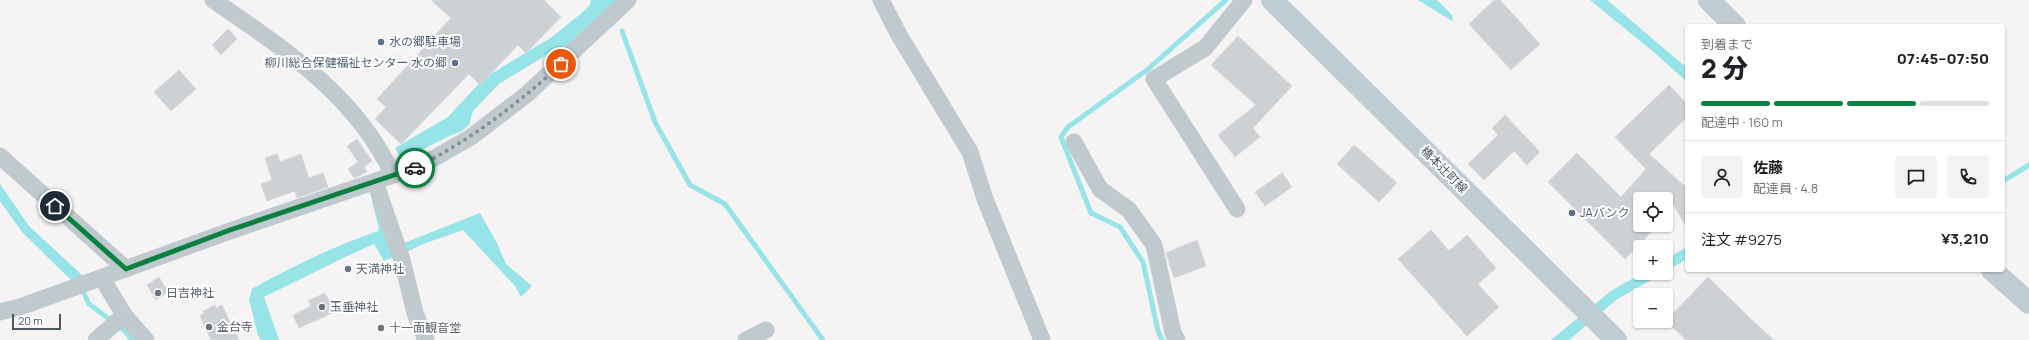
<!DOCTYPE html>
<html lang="ja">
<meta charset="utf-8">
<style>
body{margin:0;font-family:Manrope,"Noto Sans JP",sans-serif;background:#f2f2f2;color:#202124;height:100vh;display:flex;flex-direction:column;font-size:15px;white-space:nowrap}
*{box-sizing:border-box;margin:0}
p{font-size:13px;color:#757577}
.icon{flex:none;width:22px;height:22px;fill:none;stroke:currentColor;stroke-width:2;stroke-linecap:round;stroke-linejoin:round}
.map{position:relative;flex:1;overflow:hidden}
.sheet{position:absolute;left:1685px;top:24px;width:320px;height:248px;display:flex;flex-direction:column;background:#fff;border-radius:4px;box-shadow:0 1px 3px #0004}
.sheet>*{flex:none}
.buttons{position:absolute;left:1633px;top:192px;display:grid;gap:8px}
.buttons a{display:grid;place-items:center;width:40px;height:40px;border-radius:4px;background:#fff;box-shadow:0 1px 3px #0004;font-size:20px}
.scale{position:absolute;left:12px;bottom:10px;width:49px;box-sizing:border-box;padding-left:4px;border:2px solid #4b595f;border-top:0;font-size:11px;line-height:14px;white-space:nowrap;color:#4b595f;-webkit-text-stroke:3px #fff;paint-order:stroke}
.pin{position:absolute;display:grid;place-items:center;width:34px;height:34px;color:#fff;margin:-17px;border:2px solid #fff;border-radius:50%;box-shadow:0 1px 4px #0007}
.courier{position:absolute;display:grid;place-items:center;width:40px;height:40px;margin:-20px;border:3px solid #0b8043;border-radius:50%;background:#fff;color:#222;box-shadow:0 1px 5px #0007}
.summary em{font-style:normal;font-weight:800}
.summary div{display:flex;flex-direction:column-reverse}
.summary{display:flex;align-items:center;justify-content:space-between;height:68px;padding:0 16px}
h1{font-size:26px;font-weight:800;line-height:30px}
.bar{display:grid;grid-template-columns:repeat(4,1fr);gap:6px 4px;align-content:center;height:48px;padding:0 16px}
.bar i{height:5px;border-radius:3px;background:#e0e0e0}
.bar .on{background:#0b8043}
.bar p{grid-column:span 4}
.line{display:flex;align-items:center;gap:10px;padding:0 16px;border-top:1px solid #e0e0e0}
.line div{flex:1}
.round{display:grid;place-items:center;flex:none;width:42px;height:42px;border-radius:4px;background:#f2f2f2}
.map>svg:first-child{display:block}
.water{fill:#96e3e8}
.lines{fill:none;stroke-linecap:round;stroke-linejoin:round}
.stream{stroke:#96e3e8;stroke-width:5}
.building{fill:#cdd1d4;stroke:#d7dade}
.street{stroke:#bfc9ce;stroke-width:17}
.secondary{stroke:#c0ccd3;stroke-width:22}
.done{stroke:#868f93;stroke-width:4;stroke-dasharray:0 7.2}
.route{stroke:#0b8043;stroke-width:5}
.service-dot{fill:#5c6f8a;stroke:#fff;stroke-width:1.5}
.worship-dot{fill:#6b7280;stroke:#fff;stroke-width:1.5}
.labels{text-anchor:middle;stroke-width:4;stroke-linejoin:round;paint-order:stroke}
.service-label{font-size:12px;fill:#4e5e75;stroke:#fff;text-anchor:start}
.street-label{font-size:12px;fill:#4b595f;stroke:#fff}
.worship-label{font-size:12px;fill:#5b616d;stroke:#fff;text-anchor:start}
</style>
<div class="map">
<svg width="2029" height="340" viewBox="0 0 2029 340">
<rect width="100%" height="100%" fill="#f5f3f3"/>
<!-- water -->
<g class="water">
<polygon points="591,0 616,0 565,49 548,54 499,84 473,111 469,125 460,132 449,136 402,160 395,148 448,117 484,78 552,37 584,11 590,5"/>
<polygon points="1418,0 1437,0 1452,15 1453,19 1452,21"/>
<polygon points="1590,0 1607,0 1687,68 1687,82 1656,54"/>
<polygon points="0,184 29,226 83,276 71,280 22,232 0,201"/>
<path d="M372 202 379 205 404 243 480 213 497 243 506 264 532 286 521 297 515 286 463 230 423 244 407 252 384 261 374 244 343 258 264 297 279 340H261L258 335 249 300 252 289C293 266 334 246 378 231L379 228Z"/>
<polygon points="1687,247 1687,259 1666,271 1666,259"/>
<polygon points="1642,273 1663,273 1616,300 1569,340 1551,340 1611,291"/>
</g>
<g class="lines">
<!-- stream -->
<g class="stream">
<polyline points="622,31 655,122 690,185 725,204 823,340"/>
<polyline points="2003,181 2029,165"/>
<polyline points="81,287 89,304 124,330 132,340"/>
<polyline points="1162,340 1158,331 1143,262 1120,227 1091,213 1061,137 1068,127 1147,70 1226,0"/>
</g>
</g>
<!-- building -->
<g class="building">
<polygon points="431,0 544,0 561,17 526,53 518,45 480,85 469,74 401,144 375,119 386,107 377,99 451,18"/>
<polygon points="1494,0 1500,0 1540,44 1511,70 1469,24"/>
<polygon points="228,29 237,39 221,55 212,45"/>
<polygon points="1238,36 1292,86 1253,128 1260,137 1235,157 1218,135 1256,105 1211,65"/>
<polygon points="179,70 196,89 171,111 154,92"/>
<polygon points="1669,85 1687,104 1687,117 1649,154 1687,188 1687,228 1669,197 1667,199 1640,199 1640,225 1658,225 1625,259 1548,182 1577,153 1621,197 1646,169 1615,137"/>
<polygon points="1505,115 1540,152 1527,165 1514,151 1484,180 1468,164 1498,135 1492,128"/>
<polygon points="357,139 372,161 364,167 367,172 354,178 348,169 358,162 347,146"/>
<polygon points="1354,145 1397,183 1379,202 1337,164"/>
<polygon points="277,154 280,162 301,154 309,178 323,173 328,187 297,198 295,191 267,201 261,184 272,180 265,158"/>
<polygon points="1282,173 1292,187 1265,206 1255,192"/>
<polygon points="1431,230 1449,251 1467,235 1496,268 1478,284 1499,307 1467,336 1398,259"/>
<polygon points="1197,240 1206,266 1174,278 1166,253"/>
<polygon points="159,277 168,292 156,300 147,285"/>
<polygon points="1708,277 1753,321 1774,340 1686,340 1666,321"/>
<polygon points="325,293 335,312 299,328 293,315 311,306 308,301"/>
<polygon points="215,305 216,308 222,305 239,340 211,340 200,316 204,313 203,311"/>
</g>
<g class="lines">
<!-- street -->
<g class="street">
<path d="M213 0C283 48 356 95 393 175"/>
<polyline points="881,0 899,35 970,152 985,199 1042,340"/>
<polyline points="1074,142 1100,189 1129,210 1154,245 1173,333 1177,340"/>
<polyline points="0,156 126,269"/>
<polyline points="375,182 402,260 415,313 426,340"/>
<polyline points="1237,209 1154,79 1205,48 1244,0"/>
<polyline points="102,278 124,315 146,340"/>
<polyline points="0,312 20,307 230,231 411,169 431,160 471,137 526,95 628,0"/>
<polyline points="96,340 124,315"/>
<polyline points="746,340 766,330"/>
</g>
<!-- secondary -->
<g class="secondary">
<polyline points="1272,0 1616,340"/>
<polyline points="1709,0 1735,26"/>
<polyline points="1992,270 2029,303"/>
</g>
</g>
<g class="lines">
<!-- done -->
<path class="done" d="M415 168C469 141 517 105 561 64"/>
<!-- route -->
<polyline class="route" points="55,206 126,269 230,230 415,168"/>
</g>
<!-- markers -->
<g class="service-dot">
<circle cx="381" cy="42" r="4"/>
<circle cx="455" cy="63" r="4"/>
<circle cx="1572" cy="213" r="4"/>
</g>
<g class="worship-dot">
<circle cx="348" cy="269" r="4"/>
<circle cx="158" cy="293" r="4"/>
<circle cx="322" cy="307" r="4"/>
<circle cx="209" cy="327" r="4"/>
<circle cx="381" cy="328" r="4"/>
</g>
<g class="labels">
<!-- service labels -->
<g class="service-label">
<text x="389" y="46">水の郷駐車場</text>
<text x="447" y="67" text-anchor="end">柳川総合保健福祉センター 水の郷</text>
<text x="1580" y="217">JAバンク</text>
</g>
<!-- street labels -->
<g class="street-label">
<text transform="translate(1444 170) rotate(45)" y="4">橋本辻町線</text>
</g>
<!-- worship labels -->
<g class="worship-label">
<text x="356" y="273">天満神社</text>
<text x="166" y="297">日吉神社</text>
<text x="330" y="311">玉垂神社</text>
<text x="217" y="331">金台寺</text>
<text x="389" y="332">十一面観音堂</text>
</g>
</g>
</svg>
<div class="buttons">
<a><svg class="icon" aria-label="locate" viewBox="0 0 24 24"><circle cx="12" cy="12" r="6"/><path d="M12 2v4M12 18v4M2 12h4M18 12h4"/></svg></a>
<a>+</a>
<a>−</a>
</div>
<div class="scale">20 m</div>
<div class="pin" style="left:561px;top:64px;background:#ea580c"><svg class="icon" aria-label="bag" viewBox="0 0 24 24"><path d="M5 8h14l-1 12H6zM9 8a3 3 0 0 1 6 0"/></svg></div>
<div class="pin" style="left:55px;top:206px;background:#1f2937"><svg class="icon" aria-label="home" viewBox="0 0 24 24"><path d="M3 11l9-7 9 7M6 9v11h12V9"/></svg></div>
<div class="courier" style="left:415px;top:168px"><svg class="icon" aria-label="car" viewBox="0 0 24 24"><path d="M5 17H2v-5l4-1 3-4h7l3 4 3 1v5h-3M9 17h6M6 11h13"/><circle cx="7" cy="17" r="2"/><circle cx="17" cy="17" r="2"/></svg></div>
<section class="sheet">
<div class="summary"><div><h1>2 分</h1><p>到着まで</p></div><em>07:45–07:50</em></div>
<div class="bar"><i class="on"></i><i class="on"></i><i class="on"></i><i></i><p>配達中 · 160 m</p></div>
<div class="line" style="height:72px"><a class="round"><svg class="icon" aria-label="person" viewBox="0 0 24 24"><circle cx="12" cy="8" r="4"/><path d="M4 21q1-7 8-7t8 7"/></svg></a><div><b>佐藤</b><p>配達員 · 4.8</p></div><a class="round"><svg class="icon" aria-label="chat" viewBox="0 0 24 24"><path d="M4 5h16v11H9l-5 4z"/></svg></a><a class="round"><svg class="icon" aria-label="phone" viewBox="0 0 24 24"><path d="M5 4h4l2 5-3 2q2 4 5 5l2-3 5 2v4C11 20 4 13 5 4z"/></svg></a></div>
<div class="line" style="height:52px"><div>注文 #9275</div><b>¥3,210</b></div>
</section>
</div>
